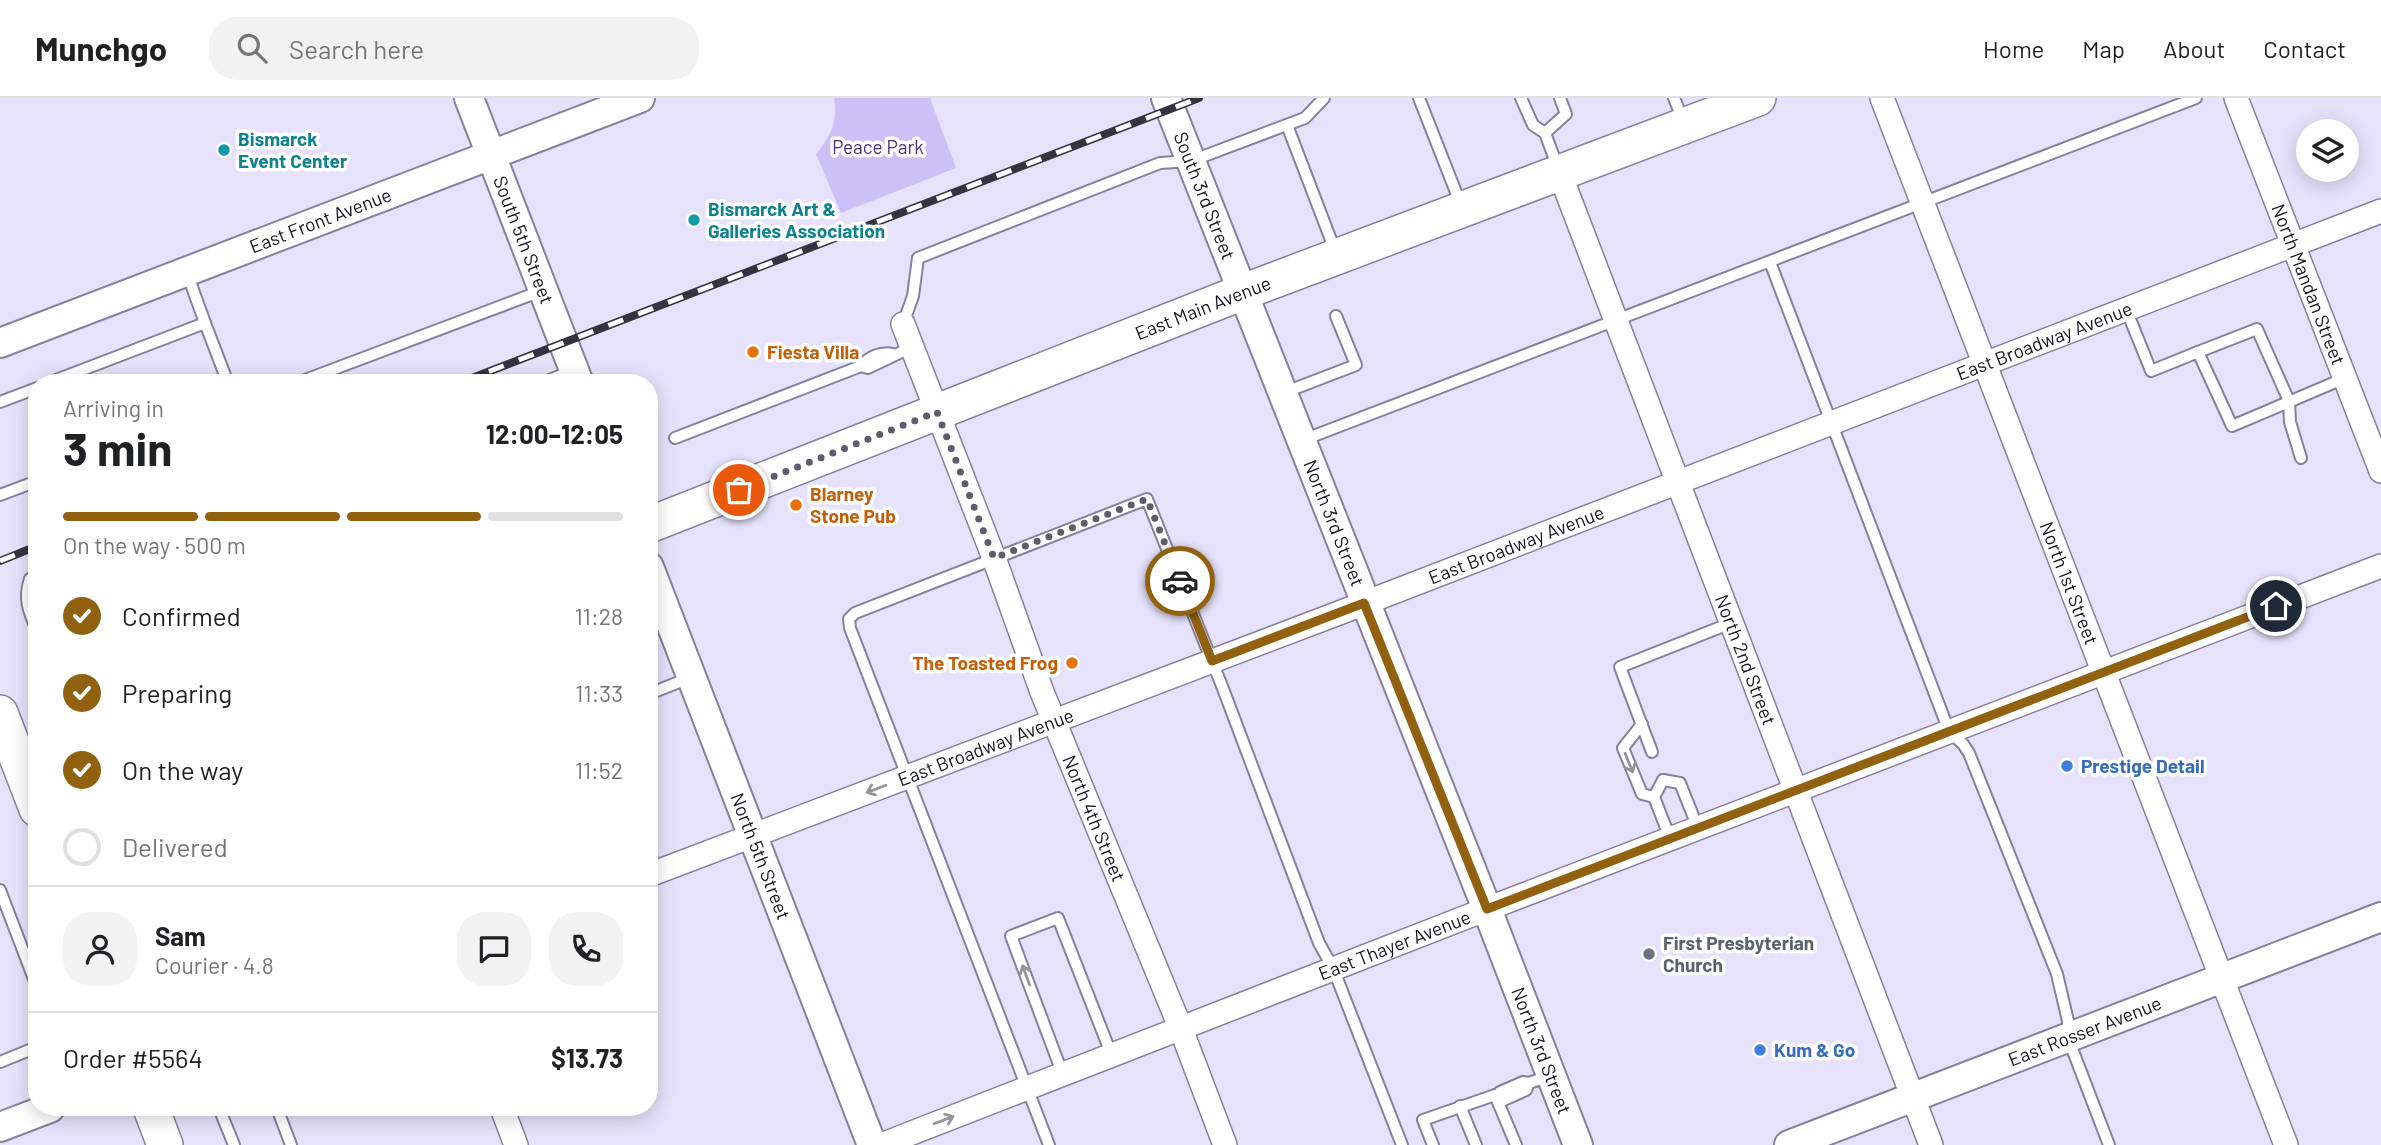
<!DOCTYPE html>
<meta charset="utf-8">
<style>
body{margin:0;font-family:Barlow,sans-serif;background:#f2f2f2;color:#202124;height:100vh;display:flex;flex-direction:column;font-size:26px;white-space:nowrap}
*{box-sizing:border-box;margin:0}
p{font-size:23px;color:#757577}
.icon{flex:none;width:38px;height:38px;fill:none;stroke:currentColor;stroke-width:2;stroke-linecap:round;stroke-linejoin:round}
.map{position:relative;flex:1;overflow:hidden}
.side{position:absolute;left:28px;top:276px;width:630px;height:742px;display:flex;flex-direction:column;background:#fff;border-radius:28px;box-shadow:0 4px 18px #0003}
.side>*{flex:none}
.controls{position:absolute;left:2296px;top:21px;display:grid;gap:14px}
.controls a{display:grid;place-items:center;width:63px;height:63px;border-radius:50%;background:#fff;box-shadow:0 4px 18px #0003;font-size:35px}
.pin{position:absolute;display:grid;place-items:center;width:60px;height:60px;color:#fff;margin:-30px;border:4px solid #fff;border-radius:50%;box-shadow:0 2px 7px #0007}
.courier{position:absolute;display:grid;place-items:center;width:70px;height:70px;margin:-35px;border:5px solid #926110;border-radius:50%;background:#fff;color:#222;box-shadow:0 2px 9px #0007}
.overview em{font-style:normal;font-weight:700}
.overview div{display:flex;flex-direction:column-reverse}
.overview{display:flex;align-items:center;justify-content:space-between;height:119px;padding:0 35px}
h1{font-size:46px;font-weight:700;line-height:52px}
.bar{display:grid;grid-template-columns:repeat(4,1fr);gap:10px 7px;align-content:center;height:84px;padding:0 35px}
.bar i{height:9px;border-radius:5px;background:#e0e0e0}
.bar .on{background:#926110}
.bar p{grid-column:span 4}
.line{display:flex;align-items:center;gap:18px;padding:0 35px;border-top:2px solid #e0e0e0}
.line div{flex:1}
.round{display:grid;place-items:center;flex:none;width:74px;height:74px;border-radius:28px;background:#f2f2f2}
ol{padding:0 35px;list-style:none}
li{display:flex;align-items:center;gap:21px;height:77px}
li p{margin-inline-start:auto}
li .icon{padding:7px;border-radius:50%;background:#926110;color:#fff;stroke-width:4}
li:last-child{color:#757577}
li i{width:38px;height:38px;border:4px solid #e0e0e0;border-radius:50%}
header{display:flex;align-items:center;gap:42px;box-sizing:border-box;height:98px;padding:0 35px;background:#fff;border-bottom:2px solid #e0e0e0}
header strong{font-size:33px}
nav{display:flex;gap:38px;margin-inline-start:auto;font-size:24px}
.search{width:490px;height:63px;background:#f2f2f2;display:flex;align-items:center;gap:18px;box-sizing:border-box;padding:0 24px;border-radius:28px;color:#757577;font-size:26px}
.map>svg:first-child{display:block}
.green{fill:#cbc1f7}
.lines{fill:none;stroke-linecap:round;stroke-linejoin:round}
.service-casing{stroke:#85809e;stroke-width:14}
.minor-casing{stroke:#85809e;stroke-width:26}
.tertiary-casing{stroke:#85809e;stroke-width:32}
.primary-casing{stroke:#85809e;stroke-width:38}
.service{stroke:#fff;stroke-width:10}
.minor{stroke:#fff;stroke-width:23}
.tertiary{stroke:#fff;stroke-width:28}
.primary{stroke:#fff;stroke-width:35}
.rail-casing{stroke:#353340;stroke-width:8}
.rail{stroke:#fff;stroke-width:5;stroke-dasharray:16;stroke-linecap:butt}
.oneway{stroke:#959499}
.done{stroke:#5e5b6b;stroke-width:7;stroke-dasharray:0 12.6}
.route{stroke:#926110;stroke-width:9}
.culture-dot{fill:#0f9aa8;stroke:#fff;stroke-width:2.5}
.food-dot{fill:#e8710a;stroke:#fff;stroke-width:2.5}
.shop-dot{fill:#3f7fe0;stroke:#fff;stroke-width:2.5}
.worship-dot{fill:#6b7280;stroke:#fff;stroke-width:2.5}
.labels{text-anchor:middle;stroke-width:7;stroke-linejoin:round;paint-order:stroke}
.culture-label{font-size:19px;font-weight:bold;fill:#0d838f;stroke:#fff;text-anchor:start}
.park-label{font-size:19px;fill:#47307e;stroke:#fff}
.street-label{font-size:19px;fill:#14121d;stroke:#fff}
.food-label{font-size:19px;font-weight:bold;fill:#c56008;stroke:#fff;text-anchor:start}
.shop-label{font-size:19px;font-weight:bold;fill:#366cbe;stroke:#fff;text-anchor:start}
.worship-label{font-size:19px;font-weight:bold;fill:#5b616d;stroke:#fff;text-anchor:start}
</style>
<header>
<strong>Munchgo</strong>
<div class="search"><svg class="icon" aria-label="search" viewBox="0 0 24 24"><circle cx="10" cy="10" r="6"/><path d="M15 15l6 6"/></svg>Search here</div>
<nav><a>Home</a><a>Map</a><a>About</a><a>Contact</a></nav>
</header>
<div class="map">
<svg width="2381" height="1047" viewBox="0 0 2381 1047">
<rect width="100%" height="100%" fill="#e6e2fc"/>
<!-- green -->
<path class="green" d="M834 0H930L956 70 841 115 816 56C831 38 838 24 834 0Z"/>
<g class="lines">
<!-- service casing -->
<g class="service-casing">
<g id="service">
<polyline points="1419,0 1461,107"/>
<polyline points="1521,0 1533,27 1545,35 1558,70"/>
<polyline points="1674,0 1683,22"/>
<polyline points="1287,27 1336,155"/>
<polyline points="1545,35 1566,16 1560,0"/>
<polyline points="1770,164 1949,633 1963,646 1969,655 2057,876 2068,923 2068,940 2109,1047"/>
<polyline points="2126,211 2151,273 2198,254 2232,328 2345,280"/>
<polyline points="205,225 228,285"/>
<polyline points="903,226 913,198 918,160 1160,65 1191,63 1305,20 1324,0"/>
<polyline points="2198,254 2257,231 2289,303 2290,324 2301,360"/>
<polyline points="861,268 868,270 912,249"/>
<polyline points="48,285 205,225 187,175"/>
<polyline points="297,285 541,193"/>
<polyline points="542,285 572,273"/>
<polyline points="1283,295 1356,267 1336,218"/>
<polyline points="0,304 37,290"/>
<path d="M675 340 861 268C869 259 881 253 893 256"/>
<polyline points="1303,342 2196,0"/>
<polyline points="0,397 37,383"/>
<path d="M37 479 30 481C23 501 29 514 37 532"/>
<polyline points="30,481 37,498"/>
<polyline points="649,596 689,580"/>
<polyline points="1642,626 1623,650 1642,696 1654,699"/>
<polyline points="1652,654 1620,569 1731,525"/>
<polyline points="1663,682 1680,685 1698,730"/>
<polyline points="1663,682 1654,699 1670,740"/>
<polyline points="0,792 37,889"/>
<polyline points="0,964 37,949"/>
<polyline points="1063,977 1011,838 1058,820 1112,958"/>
<polyline points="1529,985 1526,992 1504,1002 1500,999 1500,994 1523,984 1529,985 1550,978"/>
<polyline points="1495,997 1516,1047"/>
<polyline points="1460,1008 1476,1047"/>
<polyline points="219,1010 234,1047"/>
<polyline points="277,1010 291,1047"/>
<polyline points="1049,1047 850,530 849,521 855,515 1147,401 1222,588 1319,845 1333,870 1402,1047"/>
<polyline points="1433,1047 1423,1022 1495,997 1500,999"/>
</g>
</g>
<!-- minor casing -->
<g class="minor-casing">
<g id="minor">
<path id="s1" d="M1882 0 2286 1047"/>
<path id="s2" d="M2236 0 2381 373"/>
<path id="s3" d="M1560 76 1931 1047"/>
<path id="s4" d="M903 226 994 460 1042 594 1181 931 1225 1047"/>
<path id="s5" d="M649 777 1339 515 2381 113"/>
<polyline points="502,1010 516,1047"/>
<path id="s6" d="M881 1047 1487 811 2381 468"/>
</g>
</g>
<!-- tertiary casing -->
<g class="tertiary-casing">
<g id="tertiary">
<path id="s7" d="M469 0 579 285"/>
<path id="s8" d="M1166 0 1487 811 1578 1047"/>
<path id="s9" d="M0 245 640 0"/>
<path id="s10" d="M649 469 872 1047"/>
<polyline points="0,1029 50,1010"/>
<path id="s11" d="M1789 1047 2381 819"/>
</g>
</g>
<!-- primary casing -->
<g class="primary-casing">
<g id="primary">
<path id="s12" d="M649 427 1243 194 1758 0"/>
<polyline points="0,615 37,711"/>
<polyline points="151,1010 165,1047"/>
</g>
</g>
<!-- service -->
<use href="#service" class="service"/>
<!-- minor -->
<use href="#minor" class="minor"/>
<!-- tertiary -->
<use href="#tertiary" class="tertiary"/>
<!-- primary -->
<use href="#primary" class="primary"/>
<!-- rail casing -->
<g class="rail-casing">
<g id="rail">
<polyline points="459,285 1199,0"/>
<polyline points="0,463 37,448"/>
</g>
</g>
<!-- rail -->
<use href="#rail" class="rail"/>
</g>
<!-- one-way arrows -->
<defs><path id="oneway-shaft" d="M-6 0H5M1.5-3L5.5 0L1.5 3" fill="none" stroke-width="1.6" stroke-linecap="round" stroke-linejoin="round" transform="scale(1.75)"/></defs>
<g class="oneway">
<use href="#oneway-shaft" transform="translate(1629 665) rotate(68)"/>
<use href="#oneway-shaft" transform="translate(876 691) rotate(159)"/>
<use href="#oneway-shaft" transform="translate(1026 877) rotate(-110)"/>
<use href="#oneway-shaft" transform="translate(944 1022) rotate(-21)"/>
</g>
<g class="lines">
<!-- done -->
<polyline class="done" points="739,392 937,314 994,460 1147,401 1180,483"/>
<!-- route -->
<polyline class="route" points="1180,483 1212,563 1364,505 1487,811 2276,508"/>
</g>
<!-- markers -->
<g class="culture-dot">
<circle cx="224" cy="52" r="7"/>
<circle cx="694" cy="122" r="7"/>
</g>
<g class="food-dot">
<circle cx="753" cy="254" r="7"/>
<circle cx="796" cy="407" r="7"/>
<circle cx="1072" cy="565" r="7"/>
</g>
<g class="shop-dot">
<circle cx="2067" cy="668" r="7"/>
<circle cx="1760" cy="952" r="7"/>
</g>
<circle class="worship-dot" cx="1649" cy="856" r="7"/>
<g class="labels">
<!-- culture labels -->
<g class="culture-label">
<text x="238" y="48">Bismarck<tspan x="238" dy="22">Event Center</tspan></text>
<text x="708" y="118">Bismarck Art &amp;<tspan x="708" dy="22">Galleries Association</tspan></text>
</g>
<!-- park labels -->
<g class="park-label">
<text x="878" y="56">Peace Park</text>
</g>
<!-- street labels -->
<g class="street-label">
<text dy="7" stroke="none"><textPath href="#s8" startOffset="105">South 3rd Street</textPath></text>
<text dy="7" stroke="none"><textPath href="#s9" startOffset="343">East Front Avenue</textPath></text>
<text dy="7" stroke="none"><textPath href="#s7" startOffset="152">South 5th Street</textPath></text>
<text dy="7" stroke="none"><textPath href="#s2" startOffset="200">North Mandan Street</textPath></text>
<text dy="7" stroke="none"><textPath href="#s12" startOffset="595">East Main Avenue</textPath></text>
<text dy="7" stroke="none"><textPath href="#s5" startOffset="1494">East Broadway Avenue</textPath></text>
<text dy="7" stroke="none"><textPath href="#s8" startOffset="457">North 3rd Street</textPath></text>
<text dy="7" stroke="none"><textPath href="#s5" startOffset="928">East Broadway Avenue</textPath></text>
<text dy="7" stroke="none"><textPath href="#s1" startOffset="520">North 1st Street</textPath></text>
<text dy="7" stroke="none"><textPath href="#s3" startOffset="520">North 2nd Street</textPath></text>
<text dy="7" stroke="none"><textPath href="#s5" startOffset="360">East Broadway Avenue</textPath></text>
<text dy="7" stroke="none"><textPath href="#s4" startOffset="530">North 4th Street</textPath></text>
<text dy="7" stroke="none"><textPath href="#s10" startOffset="310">North 5th Street</textPath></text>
<text dy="7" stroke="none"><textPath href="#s6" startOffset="551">East Thayer Avenue</textPath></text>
<text dy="7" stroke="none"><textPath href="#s11" startOffset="317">East Rosser Avenue</textPath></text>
<text dy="7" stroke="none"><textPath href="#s8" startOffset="1024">North 3rd Street</textPath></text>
</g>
<!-- food labels -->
<g class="food-label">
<text x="767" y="261">Fiesta Villa</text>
<text x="810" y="403">Blarney<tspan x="810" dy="22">Stone Pub</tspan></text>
<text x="1058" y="572" text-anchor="end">The Toasted Frog</text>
</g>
<!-- shop labels -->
<g class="shop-label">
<text x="2081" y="675">Prestige Detail</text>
<text x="1774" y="959">Kum &amp; Go</text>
</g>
<!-- worship labels -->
<g class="worship-label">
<text x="1663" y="852">First Presbyterian<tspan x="1663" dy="22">Church</tspan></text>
</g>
</g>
</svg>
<div class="controls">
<a><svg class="icon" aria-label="layers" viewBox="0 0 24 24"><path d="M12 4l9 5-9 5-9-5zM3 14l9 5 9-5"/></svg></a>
</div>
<div class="pin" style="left:739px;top:392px;background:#ea580c"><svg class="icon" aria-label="bag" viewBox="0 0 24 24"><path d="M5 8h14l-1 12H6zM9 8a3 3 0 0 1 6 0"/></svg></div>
<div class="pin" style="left:2276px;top:508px;background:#1f2937"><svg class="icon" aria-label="home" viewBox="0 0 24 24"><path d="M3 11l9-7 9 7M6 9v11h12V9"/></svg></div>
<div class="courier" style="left:1180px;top:483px"><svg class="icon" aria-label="car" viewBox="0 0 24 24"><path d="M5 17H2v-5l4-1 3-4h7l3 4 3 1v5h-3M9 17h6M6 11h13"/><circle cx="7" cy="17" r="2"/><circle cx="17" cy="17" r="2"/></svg></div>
<section class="side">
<div class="overview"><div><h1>3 min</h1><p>Arriving in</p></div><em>12:00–12:05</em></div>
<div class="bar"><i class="on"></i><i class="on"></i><i class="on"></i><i></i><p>On the way · 500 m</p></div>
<ol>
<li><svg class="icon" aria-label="check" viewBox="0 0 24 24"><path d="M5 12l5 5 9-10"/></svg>Confirmed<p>11:28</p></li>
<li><svg class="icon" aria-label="check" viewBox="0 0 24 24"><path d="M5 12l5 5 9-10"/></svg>Preparing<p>11:33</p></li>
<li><svg class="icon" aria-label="check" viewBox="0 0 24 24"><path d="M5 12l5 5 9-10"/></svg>On the way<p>11:52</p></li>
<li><i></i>Delivered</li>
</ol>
<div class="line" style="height:126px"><a class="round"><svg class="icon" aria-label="person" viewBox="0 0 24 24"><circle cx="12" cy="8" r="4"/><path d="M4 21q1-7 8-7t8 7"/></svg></a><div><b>Sam</b><p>Courier · 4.8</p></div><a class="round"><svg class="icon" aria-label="chat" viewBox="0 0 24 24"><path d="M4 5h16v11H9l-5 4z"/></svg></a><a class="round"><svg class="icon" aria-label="phone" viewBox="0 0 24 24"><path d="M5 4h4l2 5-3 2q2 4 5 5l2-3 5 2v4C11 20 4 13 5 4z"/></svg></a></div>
<div class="line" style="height:91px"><div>Order #5564</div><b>$13.73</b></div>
</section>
</div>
